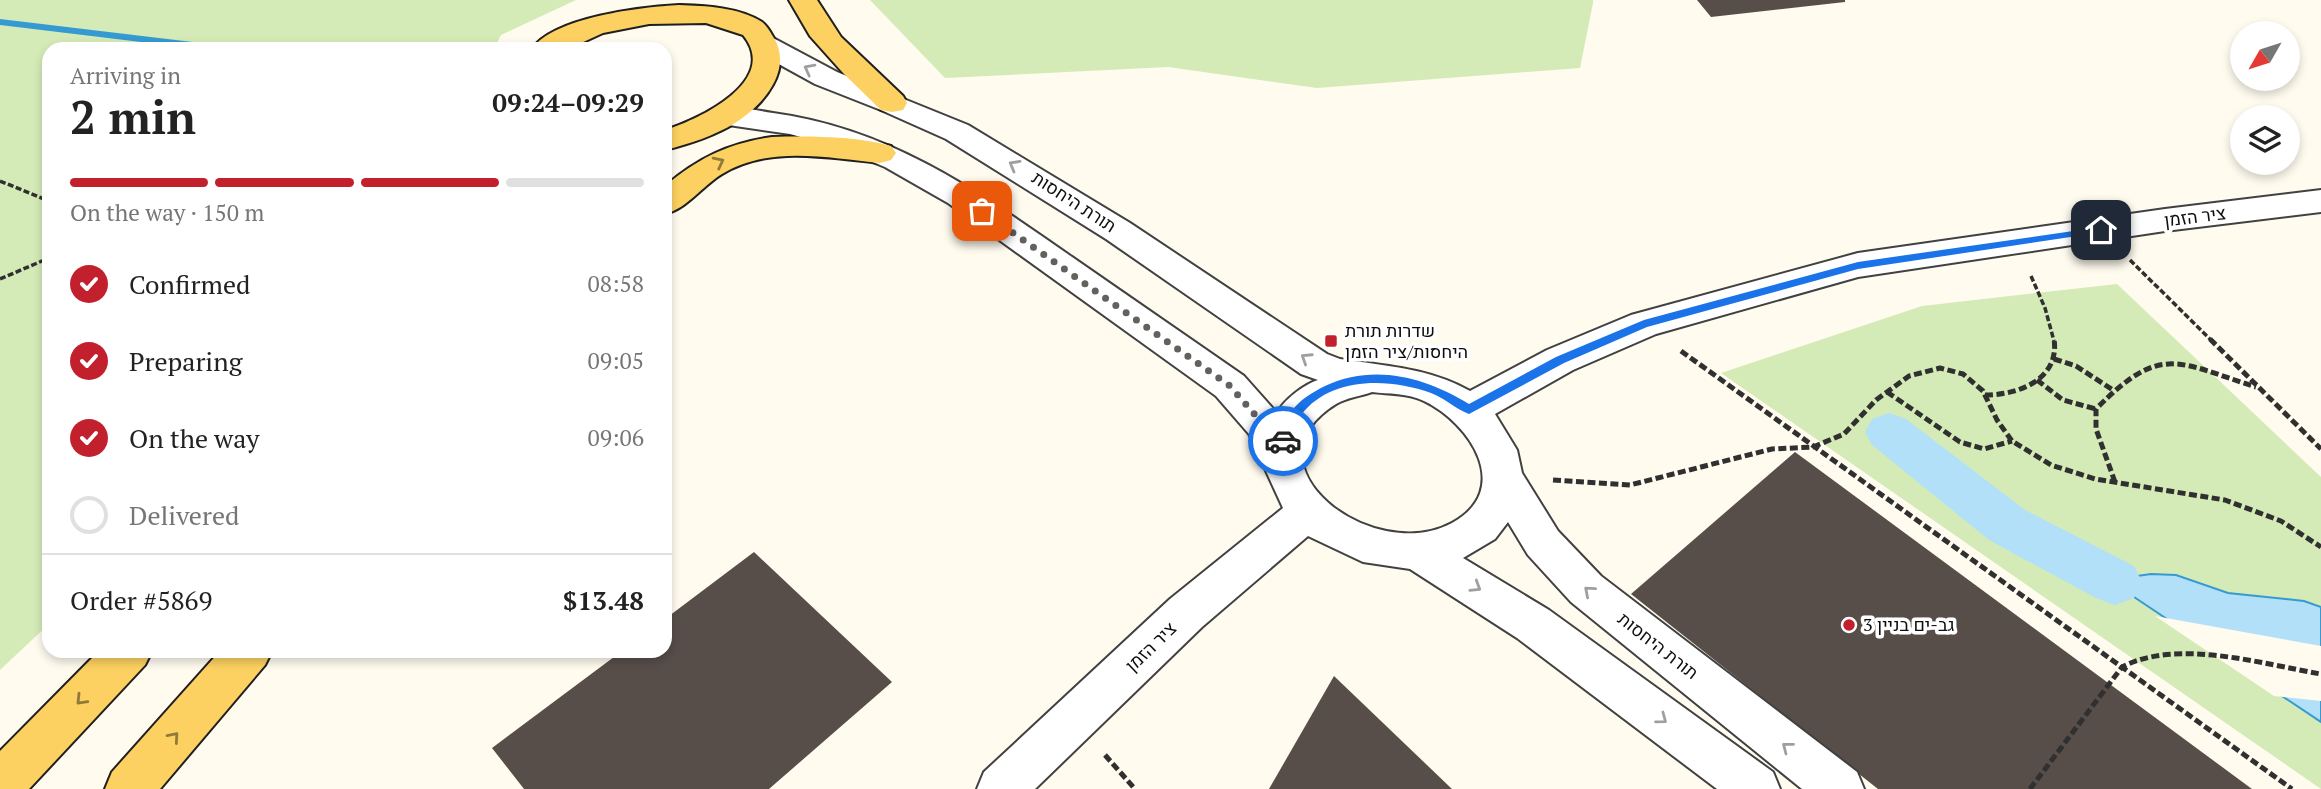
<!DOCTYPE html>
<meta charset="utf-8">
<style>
body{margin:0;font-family:"PT Serif",Heebo,serif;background:#f6f6f6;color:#222;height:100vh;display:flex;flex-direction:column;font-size:26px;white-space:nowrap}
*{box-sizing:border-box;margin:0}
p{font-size:23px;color:#767676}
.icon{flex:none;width:38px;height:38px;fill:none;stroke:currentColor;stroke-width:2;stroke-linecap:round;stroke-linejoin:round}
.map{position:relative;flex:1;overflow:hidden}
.drawer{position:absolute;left:42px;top:42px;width:630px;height:616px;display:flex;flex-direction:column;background:#fff;border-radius:21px;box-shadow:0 4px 10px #0003}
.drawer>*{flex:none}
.needle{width:46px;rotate:231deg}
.tools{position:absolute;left:2230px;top:21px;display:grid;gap:14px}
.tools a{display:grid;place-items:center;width:70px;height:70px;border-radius:50%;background:#fff;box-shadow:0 4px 10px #0003;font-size:35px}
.pin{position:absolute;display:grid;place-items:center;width:60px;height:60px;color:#fff;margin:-30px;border-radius:14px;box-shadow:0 4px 10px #0006}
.courier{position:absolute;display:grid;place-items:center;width:70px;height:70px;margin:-35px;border:5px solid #1a73e8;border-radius:50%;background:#fff;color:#222;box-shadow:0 2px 9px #0007}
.head em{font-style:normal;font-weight:700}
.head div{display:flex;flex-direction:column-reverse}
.head{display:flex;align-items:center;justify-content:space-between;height:119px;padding:0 28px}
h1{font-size:46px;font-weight:700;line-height:52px}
.bar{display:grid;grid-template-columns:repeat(4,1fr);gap:10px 7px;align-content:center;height:84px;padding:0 28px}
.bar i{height:9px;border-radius:5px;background:#e0e0e0}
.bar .current{background:#c3202e}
.bar p{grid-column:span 4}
.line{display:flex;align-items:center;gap:18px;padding:0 28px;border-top:2px solid #e0e0e0}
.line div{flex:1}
ol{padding:0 28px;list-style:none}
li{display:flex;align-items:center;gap:21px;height:77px}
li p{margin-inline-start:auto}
li .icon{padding:7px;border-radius:50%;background:#c3202e;color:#fff;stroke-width:4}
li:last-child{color:#767676}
li i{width:38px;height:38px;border:4px solid #e0e0e0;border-radius:50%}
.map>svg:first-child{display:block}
.green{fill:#d4ebb7}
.water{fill:#b1e0f8;stroke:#369ad2;stroke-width:2}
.pier{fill:#fffbef}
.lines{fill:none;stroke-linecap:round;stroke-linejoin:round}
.stream{fill:#369ad2;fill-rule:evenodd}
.canal{fill:#b1e0f8;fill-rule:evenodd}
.building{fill:#574e4a}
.minor-casing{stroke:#414141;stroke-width:4}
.major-casing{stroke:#1f1f1f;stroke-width:4}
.path-far1{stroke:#303030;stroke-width:3.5;stroke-dasharray:6 2.5;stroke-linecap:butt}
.path{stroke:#303030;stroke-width:5;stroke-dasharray:8 3.5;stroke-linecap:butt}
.minor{fill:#fff;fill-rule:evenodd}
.major{fill:#fdd161;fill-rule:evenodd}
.oneway{stroke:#9f9f9f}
.oneway2{stroke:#91793c}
.route{fill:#1a73e8}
.done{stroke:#62615d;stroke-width:7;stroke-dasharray:0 12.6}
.poi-dot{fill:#c3202e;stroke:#fff;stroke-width:2.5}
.labels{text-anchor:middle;stroke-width:7;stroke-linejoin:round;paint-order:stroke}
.street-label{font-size:18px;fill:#0e0e0e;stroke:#fff}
.poi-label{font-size:18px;fill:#0e0e0e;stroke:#fff;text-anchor:start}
</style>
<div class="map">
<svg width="2321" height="789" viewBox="0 0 2321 789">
<rect width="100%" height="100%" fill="#fffbef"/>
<!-- green -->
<g class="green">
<polygon points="0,0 576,0 501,35 494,49 49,49 49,624 0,670"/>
<polygon points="870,0 1593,0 1593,3 1580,68 1317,88 1168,67 945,78"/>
<polygon points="2117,284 2321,477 2321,789 1721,373 1922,306"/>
</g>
<!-- water -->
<polygon class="water" points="2151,574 2176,575 2228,593 2304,601 2321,607 2321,722 2134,597 2107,576 2130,577"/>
<!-- pier -->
<polygon class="pier" points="2155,616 2321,646 2321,701 2274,696"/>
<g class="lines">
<!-- stream -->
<polygon class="stream" points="0,19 226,46 231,49 199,49 0,25"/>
<!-- canal -->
<polygon class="canal" points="1889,413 1906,419 2025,510 2134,566 2142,582 2134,598 2115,605 2096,598 1989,540 1872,445 1865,432 1872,419"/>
</g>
<!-- building -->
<g class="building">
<polygon points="1697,0 1845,0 1845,2 1711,17"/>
<polygon points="1795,452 2252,789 1878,789 1631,594"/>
<polygon points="754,552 892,682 769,789 524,789 492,748 622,651 665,651 665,619"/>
<polygon points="1334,676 1452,789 1269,789"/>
</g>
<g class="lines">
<!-- minor casing -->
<g class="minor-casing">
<path id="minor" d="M765 36 775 39 837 72 968 125 1130 223 1327 354 1340 359C1386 366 1429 368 1470 391L1547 350 1631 315 1858 253 2165 209 2321 190V212L2165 231 1858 277 1656 334 1573 370 1495 414 1517 450 1522 473 1558 531 1601 576 1857 772 1864 789H1802L1571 602 1528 555 1508 522 1495 539 1463 558 1549 610 1773 772 1780 789H1717L1517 638 1410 569 1363 562 1308 536 1202 627 1035 789H977L984 772 1170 599 1283 508 1249 434 1216 396 948 203 885 167 836 147 790 134 715 123 710 116 715 109C734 105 754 110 773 113 891 129 977 191 1072 257 1129 297 1187 336 1244 376L1277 413C1284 400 1303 385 1318 380L1301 374 1106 239 946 139 881 110 815 84 755 51 750 45 755 39ZM1372 392C1388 394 1408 393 1424 401 1470 423 1514 489 1452 523 1372 566 1239 464 1336 404 1346 398 1361 396 1372 392Z"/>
</g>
<!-- major casing -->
<g class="major-casing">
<g id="major">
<polygon points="789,0 817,0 841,37 903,96 907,103 903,110 892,112 881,110 844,74 810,36"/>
<path d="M679 5C705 6 739 7 762 22 766 25 770 31 772 35 795 68 764 105 735 123 714 136 689 144 665 150V130C698 120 781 81 743 35L706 23 649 24 603 33 568 49H532C554 17 642 7 679 5Z"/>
<path d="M772 137C810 136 854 136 891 146L896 153 891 160 880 163C828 158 769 145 722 174 702 186 688 208 665 214V186C698 158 729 143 772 137Z"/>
<polygon points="99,651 152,651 145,665 29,789 0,789 0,751"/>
<polygon points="220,651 272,651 265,665 160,789 105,789 112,772"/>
</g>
</g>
<!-- path-far1 -->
<g class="path-far1">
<polyline points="0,181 49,201"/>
<polyline points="2130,260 2212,341"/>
<polyline points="2031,276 2045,308 2054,341"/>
<polyline points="0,279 49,258"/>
</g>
<!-- path -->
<g class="path">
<polyline points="2210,339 2321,449"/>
<polyline points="1681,351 2292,789"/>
<polyline points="2054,359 2076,366 2113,390"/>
<polyline points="2037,380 2063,400 2096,409"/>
<polyline points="1887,392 1960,442 1984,449 2012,441"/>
<path d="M1985 395C2019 395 2060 379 2054 339"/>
<polyline points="1553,480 1630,485 1772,449 1813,447 1844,434 1876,400 1909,376 1940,368 1963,374 1983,391 1997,420 2012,441 2051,465 2095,479 2225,500 2281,521 2321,547"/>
<path d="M2115 482 2096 429V409C2161 343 2177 362 2256 387"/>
<polyline points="1105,755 1135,789"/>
<path d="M2030 789 2122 667C2177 638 2262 664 2321 674"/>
</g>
<!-- minor -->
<use href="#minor" class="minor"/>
<!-- major -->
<use href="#major" class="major"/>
</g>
<!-- one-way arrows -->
<defs><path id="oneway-chevron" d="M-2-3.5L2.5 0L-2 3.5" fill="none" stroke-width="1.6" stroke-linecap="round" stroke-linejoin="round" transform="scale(1.75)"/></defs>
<g class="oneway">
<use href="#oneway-chevron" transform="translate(809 69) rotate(-152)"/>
<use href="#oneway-chevron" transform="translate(1014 165) rotate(-150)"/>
<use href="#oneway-chevron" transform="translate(1306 358) rotate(-147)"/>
<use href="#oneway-chevron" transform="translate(1476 587) rotate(32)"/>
<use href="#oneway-chevron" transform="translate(1589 591) rotate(-139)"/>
<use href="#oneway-chevron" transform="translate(1662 719) rotate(37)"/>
<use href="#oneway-chevron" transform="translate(1787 747) rotate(-142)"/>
</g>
<g class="oneway2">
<use href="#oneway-chevron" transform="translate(719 162) rotate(-27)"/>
<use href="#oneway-chevron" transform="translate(81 700) rotate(134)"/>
<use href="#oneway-chevron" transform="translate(174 737) rotate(-49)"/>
</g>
<!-- route -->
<path class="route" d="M2101 227 2106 230 2104 232 1858 269 1647 327 1564 363 1469 414C1455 409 1445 398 1431 393 1389 378 1331 376 1301 415 1295 423 1292 436 1288 445H1279L1278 441C1282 432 1285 420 1291 412 1299 400 1313 392 1325 386 1374 363 1425 377 1469 404L1556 357 1644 320 1858 262Z"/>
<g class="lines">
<!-- done -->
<polyline class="done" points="982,211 1230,386 1264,425 1282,462 1283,441"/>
</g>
<!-- markers -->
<g class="poi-dot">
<rect x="1324" y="334" width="14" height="14" rx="3.5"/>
<circle cx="1849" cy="625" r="7"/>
</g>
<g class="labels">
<!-- street labels -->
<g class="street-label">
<text transform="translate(1074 202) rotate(33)" y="6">תורת היחסות</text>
<text transform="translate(2195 217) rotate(-7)" y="6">ציר הזמן</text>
<text transform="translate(1658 646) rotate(38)" y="6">תורת היחסות</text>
<text transform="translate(1151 647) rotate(-44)" y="6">ציר הזמן</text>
</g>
<!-- poi labels -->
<g class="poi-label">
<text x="1345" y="337">שדרות תורת<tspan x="1345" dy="21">היחסות/ציר הזמן</tspan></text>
<text x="1863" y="631">גב-ים בניין 3</text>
</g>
</g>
</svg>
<div class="tools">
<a><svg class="needle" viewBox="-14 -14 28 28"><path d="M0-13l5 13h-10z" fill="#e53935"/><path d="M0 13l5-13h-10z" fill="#767676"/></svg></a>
<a><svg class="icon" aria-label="layers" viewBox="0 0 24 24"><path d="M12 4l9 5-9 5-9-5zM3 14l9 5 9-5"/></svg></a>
</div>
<div class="pin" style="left:982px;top:211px;background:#ea580c"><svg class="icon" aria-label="bag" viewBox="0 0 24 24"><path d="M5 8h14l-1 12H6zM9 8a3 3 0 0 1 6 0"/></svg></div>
<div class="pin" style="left:2101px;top:230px;background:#1f2937"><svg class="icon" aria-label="home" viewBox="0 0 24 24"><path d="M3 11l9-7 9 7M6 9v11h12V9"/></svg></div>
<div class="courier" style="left:1283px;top:441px"><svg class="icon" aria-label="car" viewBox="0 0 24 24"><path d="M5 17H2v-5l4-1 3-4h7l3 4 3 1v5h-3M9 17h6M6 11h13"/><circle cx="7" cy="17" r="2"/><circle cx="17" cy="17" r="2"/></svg></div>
<section class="drawer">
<div class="head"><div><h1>2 min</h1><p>Arriving in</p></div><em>09:24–09:29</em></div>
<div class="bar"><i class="current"></i><i class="current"></i><i class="current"></i><i></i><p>On the way · 150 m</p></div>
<ol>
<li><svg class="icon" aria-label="check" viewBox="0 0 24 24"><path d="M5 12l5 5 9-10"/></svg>Confirmed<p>08:58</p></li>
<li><svg class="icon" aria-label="check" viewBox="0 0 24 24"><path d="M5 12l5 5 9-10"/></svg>Preparing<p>09:05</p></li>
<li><svg class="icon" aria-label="check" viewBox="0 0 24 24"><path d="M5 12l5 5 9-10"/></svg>On the way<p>09:06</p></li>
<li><i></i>Delivered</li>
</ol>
<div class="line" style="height:91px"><div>Order #5869</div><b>$13.48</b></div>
</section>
</div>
